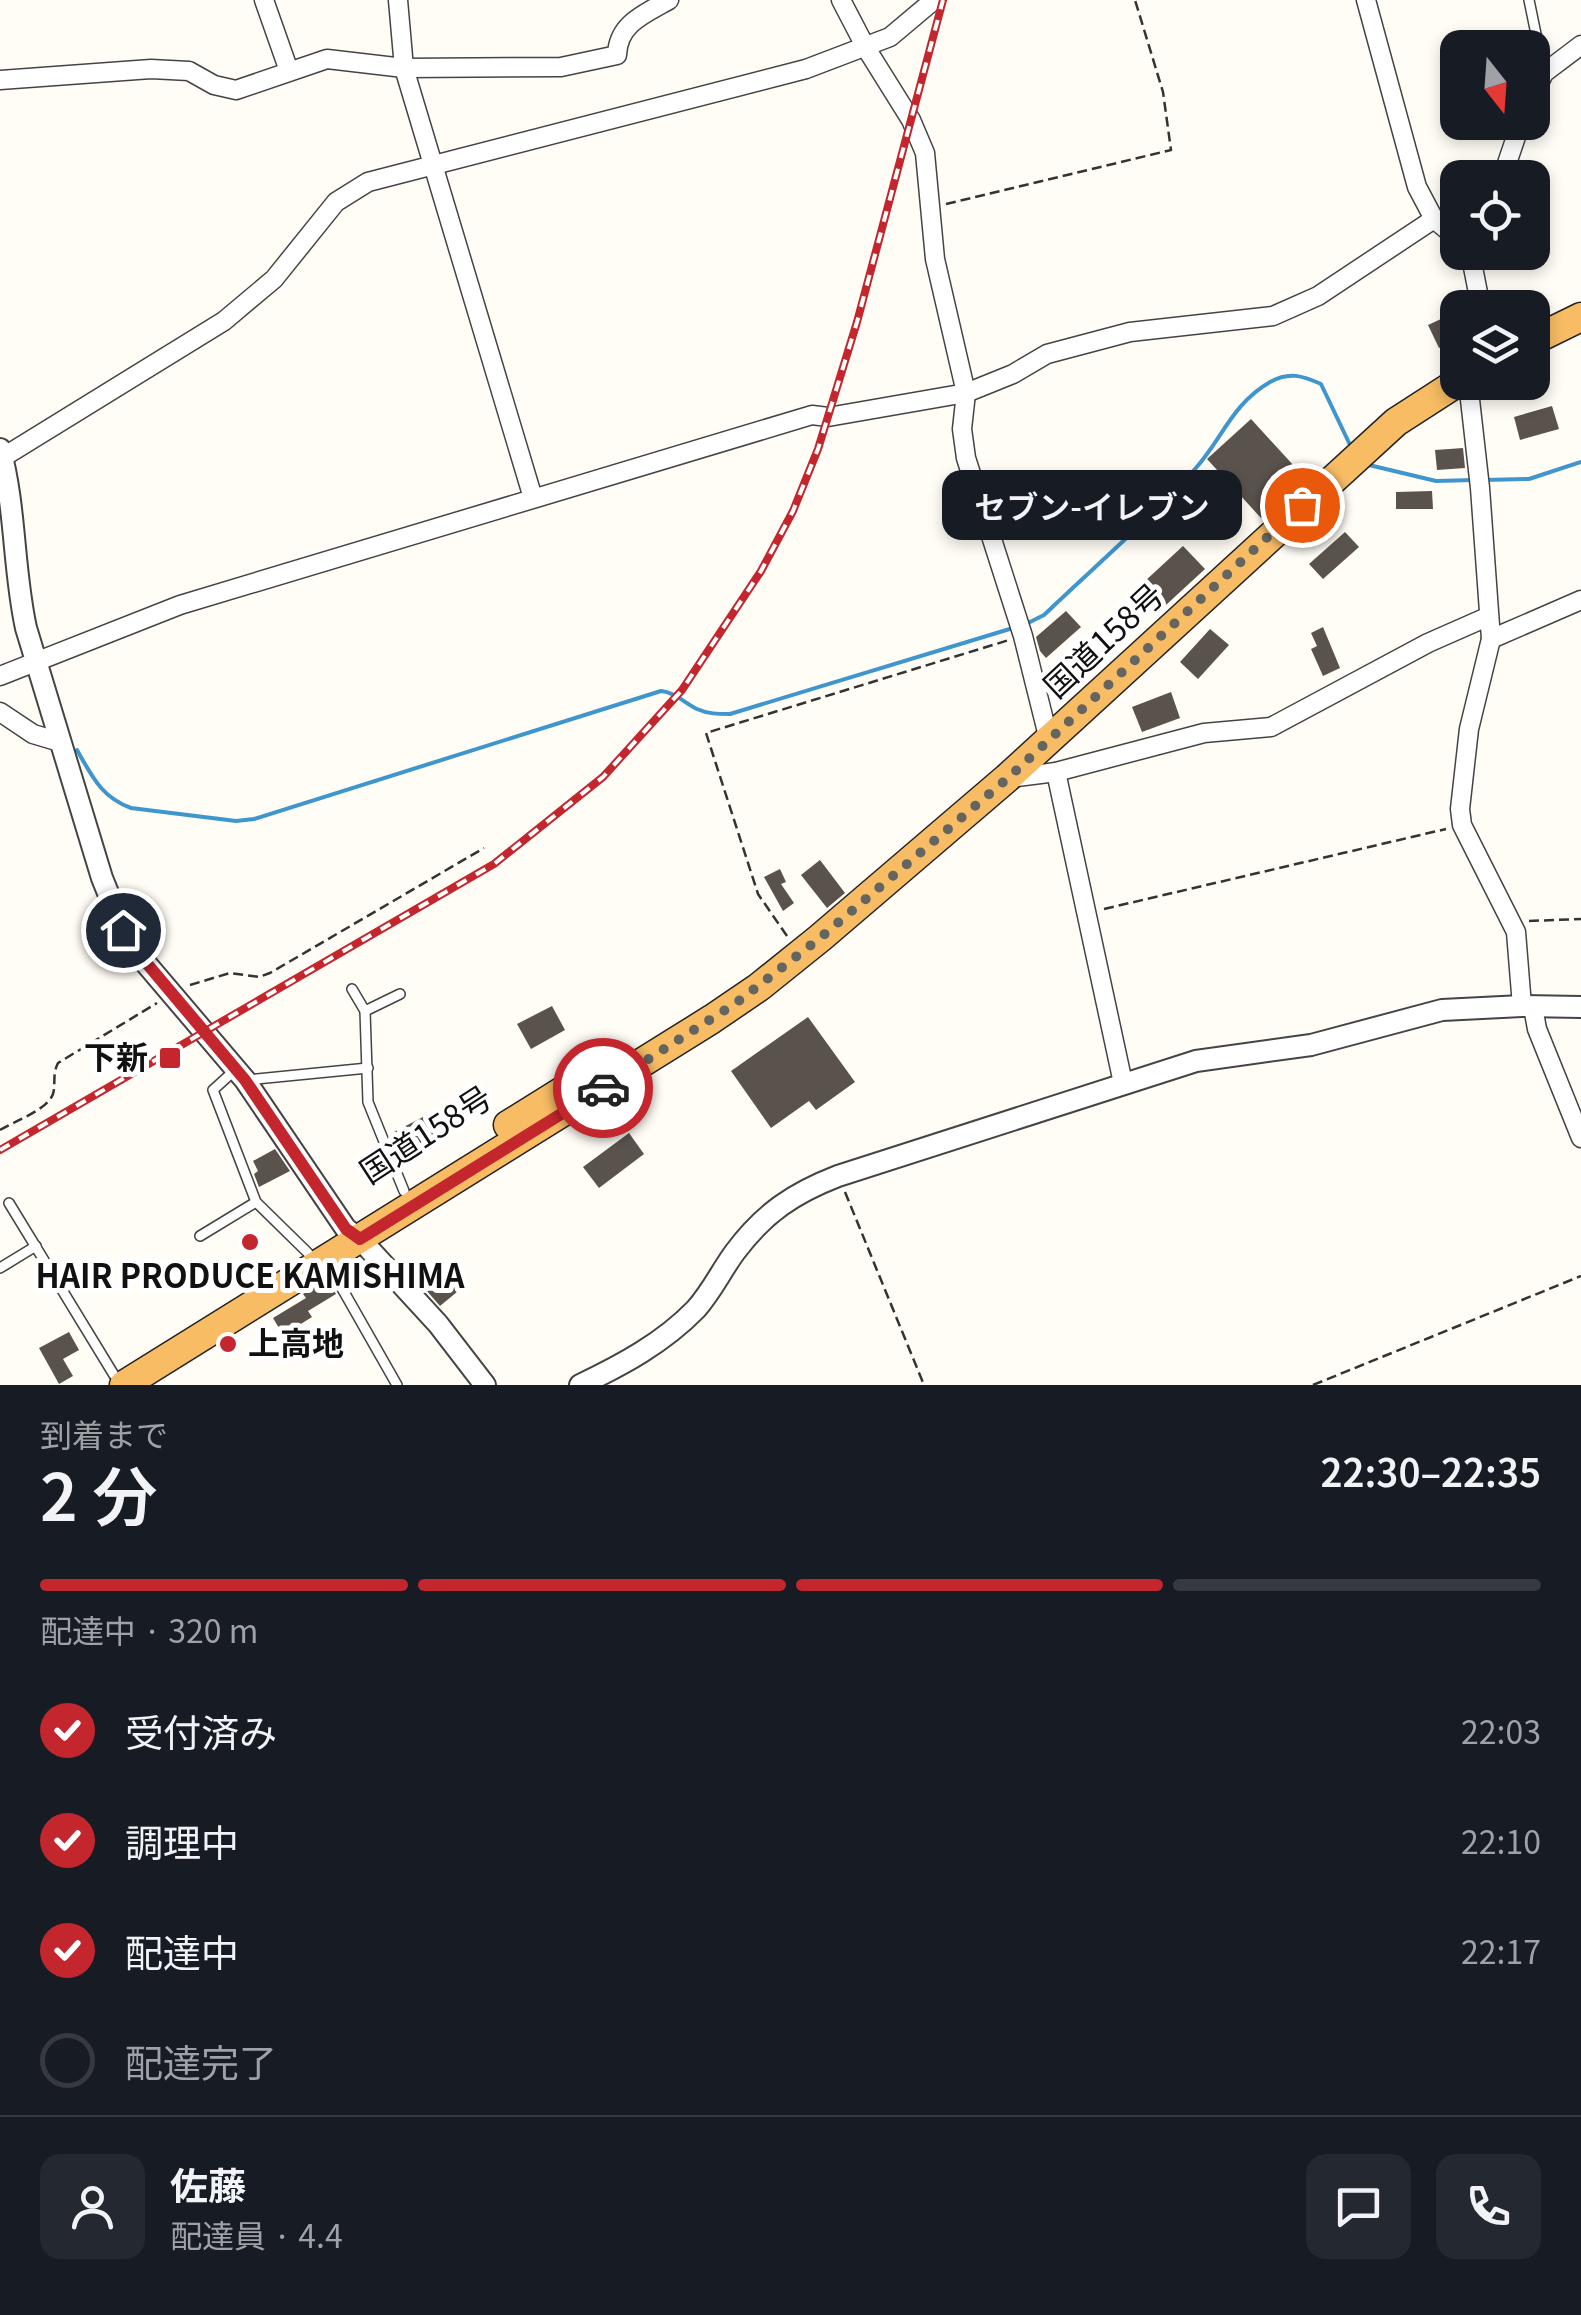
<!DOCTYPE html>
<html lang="ja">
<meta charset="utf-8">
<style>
body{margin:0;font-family:Georgia,"Noto Sans JP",serif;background:#242831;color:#f1f3f6;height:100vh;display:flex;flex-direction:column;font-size:38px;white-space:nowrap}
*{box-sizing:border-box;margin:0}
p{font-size:32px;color:#9ea1a6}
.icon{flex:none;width:55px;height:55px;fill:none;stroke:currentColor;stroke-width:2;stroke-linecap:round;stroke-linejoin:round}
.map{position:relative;height:1385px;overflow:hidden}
.sheet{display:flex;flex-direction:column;background:#171b24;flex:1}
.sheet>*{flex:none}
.needle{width:65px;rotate:163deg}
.controls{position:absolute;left:1440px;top:30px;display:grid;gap:20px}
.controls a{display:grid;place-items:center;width:110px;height:110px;border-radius:20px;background:#171b24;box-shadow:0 5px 15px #0003;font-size:50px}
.pin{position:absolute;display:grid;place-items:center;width:85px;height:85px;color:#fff;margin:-42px;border:5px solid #fff;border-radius:50%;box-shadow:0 2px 10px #0007}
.courier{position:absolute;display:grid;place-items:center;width:100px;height:100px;margin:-50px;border:8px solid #c4262e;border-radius:50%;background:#fff;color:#222;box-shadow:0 2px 12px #0007}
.bubble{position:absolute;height:70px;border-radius:20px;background:#171b24;box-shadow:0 5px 15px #0003;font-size:32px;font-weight:600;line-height:70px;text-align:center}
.summary em{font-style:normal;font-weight:600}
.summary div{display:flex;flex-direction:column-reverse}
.summary{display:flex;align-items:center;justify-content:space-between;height:170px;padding:0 40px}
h1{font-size:65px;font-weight:600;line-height:75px}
.bar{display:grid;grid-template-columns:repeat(4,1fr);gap:15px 10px;align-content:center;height:120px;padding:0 40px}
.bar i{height:12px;border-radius:8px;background:#363941}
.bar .selected{background:#c4262e}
.bar p{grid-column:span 4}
.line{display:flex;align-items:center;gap:25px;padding:0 40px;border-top:2px solid #363941}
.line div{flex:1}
.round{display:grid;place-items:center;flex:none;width:105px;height:105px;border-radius:20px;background:#242831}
ol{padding:0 40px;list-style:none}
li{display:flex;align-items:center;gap:30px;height:110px}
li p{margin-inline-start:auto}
li .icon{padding:10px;border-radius:50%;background:#c4262e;color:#fff;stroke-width:4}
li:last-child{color:#9ea1a6}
li i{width:55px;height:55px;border:5px solid #363941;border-radius:50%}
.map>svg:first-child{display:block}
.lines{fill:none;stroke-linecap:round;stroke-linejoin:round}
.stream{stroke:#3f96cf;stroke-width:4}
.building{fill:#5a524d}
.service-casing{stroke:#444;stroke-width:12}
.minor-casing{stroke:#444;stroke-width:21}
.tertiary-casing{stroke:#444;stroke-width:24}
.trunk-casing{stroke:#222;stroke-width:31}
.path{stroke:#333;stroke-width:2.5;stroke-dasharray:10 5;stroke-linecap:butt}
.service{stroke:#fff;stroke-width:9}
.minor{stroke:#fff;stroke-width:18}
.tertiary{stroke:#fff;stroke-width:20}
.trunk{stroke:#f7bc64;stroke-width:28}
.rail-casing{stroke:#c4262e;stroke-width:8}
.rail{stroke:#fff;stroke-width:4;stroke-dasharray:11;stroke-linecap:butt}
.done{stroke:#646461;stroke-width:10;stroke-dasharray:0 18}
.route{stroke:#c4262e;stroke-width:12}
.poi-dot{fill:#c4262e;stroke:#fff;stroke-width:4}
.labels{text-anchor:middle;stroke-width:10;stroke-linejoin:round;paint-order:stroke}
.street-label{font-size:32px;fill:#111;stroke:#fff}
.poi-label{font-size:32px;font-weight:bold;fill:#111;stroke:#fff;text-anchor:end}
</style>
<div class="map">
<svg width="1581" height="1385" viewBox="0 0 1581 1385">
<rect width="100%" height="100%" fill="#fffdf5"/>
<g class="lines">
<!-- stream -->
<g class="stream">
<polyline points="1369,465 1436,481 1474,480"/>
<polyline points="1484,480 1529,479 1581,462"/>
<path d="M1026 624 1044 615C1094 567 1148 521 1195 469 1222 439 1232 404 1270 382 1289 371 1303 376 1321 384L1351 447"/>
<path d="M77 750C92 776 101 797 131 808L236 821 254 819 661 691C675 692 684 703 697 709 708 714 718 714 730 714L1013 628"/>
</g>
</g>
<!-- building -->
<g class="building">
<polygon points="1454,313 1458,321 1458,338 1439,348 1428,325"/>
<polygon points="1552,406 1559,429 1520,440 1514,417"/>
<polygon points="1251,419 1305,478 1261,518 1207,459"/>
<polygon points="1463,448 1465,468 1437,470 1435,450"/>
<polygon points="1432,491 1433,509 1396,509 1396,492"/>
<polygon points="1345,532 1359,547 1323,579 1309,564"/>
<polygon points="1183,546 1205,569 1154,616 1132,593"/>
<polygon points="1066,611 1081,627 1046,658 1040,651 1036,637"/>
<polygon points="1323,627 1340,668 1323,676 1311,649 1317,646 1311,633"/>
<polygon points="1210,629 1229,645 1198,679 1180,662"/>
<polygon points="1171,692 1180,718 1142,732 1132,707"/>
<polygon points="820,860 845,893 827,908 801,875"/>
<polygon points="780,869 786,882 781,884 794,903 783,911 764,877"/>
<polygon points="552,1006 565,1030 531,1049 517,1024"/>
<polygon points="808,1017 855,1082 816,1110 809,1101 771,1128 731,1071"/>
<polygon points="423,1117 427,1124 434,1121 443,1141 424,1150 417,1137 395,1148 390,1134"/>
<polygon points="629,1133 644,1154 599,1188 583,1167"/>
<polygon points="275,1149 290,1171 259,1187 254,1174 258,1171 253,1161"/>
<polygon points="449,1270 463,1287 440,1306 426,1290"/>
<polygon points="327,1279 336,1294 308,1311 312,1317 283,1335 273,1318 306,1298 303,1294"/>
<polygon points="69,1332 79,1350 63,1359 73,1376 59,1384 39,1348"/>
</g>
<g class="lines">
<!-- service casing -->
<g class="service-casing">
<g id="service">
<polyline points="1529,0 1544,73"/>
<polyline points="352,989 365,1011 368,1102 404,1191"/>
<polyline points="365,1011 400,994"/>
<polyline points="234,1071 213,1090 256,1202 308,1253"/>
<polyline points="246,1080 368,1068"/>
<polyline points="9,1203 114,1375"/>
<polyline points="200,1236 256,1202"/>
<polyline points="327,1262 397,1385"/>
<polyline points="0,1268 36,1246"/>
</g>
</g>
<!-- minor casing -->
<g class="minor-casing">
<g id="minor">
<polyline points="264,0 289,71"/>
<polyline points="398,0 404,68 533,498"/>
<polyline points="841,0 866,48 911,120 925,153 935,259 966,393 962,429 966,458 1023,636 1049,740"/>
<polyline points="1366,0 1417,187 1434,219 1458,239"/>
<path d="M0 80 151 69 189 71 214 85 236 90 327 59 404 68 561 67 617 55C618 24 644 14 669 0"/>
<polyline points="1532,98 1544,73 1581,45"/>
<polyline points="1502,178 1521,122"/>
<polyline points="1470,252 1481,308"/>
<polyline points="1468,382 1480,488 1491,639 1469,729 1460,809 1462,825 1516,932 1522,1006"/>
<polyline points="0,459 224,321 274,279 336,202 368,182 806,69 890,37 934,0"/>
<polyline points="1491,639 1581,600"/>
<polyline points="0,676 180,605 812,415 828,417 966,393 1013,374 1047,354 1130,332 1273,316 1318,296 1434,219"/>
<polyline points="0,712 33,734 60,742"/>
<polyline points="1056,772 1123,1083"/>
<polyline points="1010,778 1056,772 1204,733 1271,727 1428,643 1487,617"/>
<polyline points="1533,1007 1537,1029 1581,1138"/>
</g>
</g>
<!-- tertiary casing -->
<g class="tertiary-casing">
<g id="tertiary">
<path d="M0 449C16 507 13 569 26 628L102 878 123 930 137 953 245 1080 346 1229 360 1239 438 1324 485 1385"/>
<path d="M580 1385C622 1365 663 1343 696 1309 712 1291 721 1271 735 1252 764 1213 794 1193 838 1176L1196 1061 1311 1045 1442 1010 1522 1006 1581 1007"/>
</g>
</g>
<!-- trunk casing -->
<g class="trunk-casing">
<g id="trunk">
<polyline points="1532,341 1581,317"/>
<polyline points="508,1125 582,1079"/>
<polyline points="124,1385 712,1019 759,987 820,938 1007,778 1396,422 1458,382"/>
</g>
</g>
<!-- path -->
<g class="path">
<polyline points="946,204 1171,150 1163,92 1135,0"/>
<polyline points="1104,909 1446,829"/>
<polyline points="1529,921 1581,919"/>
<polyline points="787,936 758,894 706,733 1009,640"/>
<polyline points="190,985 230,973 259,977 270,973 484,848"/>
<path d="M0 1130C15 1121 47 1110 53 1094 56 1083 52 1075 58 1063L157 1003"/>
<polyline points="845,1192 924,1385"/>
<polyline points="1313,1385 1581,1276"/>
</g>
<!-- service -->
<use href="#service" class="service"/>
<!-- minor -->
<use href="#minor" class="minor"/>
<!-- tertiary -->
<use href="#tertiary" class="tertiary"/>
<!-- trunk -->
<use href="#trunk" class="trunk"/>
<!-- rail casing -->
<g class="rail-casing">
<polyline id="rail" points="0,1150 494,864 603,777 682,690 761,571 793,511 818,449 857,322 943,0"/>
</g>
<!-- rail -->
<use href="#rail" class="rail"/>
</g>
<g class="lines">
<!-- done -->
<polyline class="done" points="603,1088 736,1003 820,938 1008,778 1302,505"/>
<!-- route -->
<polyline class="route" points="123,930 138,953 245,1080 346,1229 360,1239 603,1088"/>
</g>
<!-- markers -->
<g class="poi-dot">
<rect x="158" y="1046" width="24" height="24" rx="5"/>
<circle cx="250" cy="1242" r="10"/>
<circle cx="228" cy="1344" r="10"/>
</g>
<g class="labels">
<!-- street labels -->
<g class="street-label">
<text transform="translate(1104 641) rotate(-43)" y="11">国道158号</text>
<text transform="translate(426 1135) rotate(-33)" y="11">国道158号</text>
</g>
<!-- poi labels -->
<g class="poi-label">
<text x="148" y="1069">下新</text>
<text x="250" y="1288" text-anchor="middle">HAIR PRODUCE KAMISHIMA</text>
<text x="248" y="1355" text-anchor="start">上高地</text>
</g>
</g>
</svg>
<div class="controls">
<a><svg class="needle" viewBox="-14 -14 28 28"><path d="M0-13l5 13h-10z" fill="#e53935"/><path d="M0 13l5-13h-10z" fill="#9ea1a6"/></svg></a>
<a><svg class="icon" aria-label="locate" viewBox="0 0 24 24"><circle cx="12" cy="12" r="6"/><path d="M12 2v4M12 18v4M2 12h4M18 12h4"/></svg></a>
<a><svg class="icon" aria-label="layers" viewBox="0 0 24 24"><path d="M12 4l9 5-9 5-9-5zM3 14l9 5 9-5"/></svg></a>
</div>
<div class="pin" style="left:1302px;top:505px;background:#ea580c"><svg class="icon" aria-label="bag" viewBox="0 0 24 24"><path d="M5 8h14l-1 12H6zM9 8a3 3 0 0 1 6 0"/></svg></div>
<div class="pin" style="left:123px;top:930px;background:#1f2937"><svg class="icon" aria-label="home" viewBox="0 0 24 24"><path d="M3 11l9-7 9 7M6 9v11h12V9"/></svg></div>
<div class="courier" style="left:603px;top:1088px"><svg class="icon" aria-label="car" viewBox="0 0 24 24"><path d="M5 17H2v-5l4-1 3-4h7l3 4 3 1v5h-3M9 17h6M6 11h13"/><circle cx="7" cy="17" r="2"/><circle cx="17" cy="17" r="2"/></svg></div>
<div class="bubble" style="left:942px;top:470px;width:300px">セブン-イレブン</div>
</div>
<section class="sheet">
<div class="summary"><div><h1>2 分</h1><p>到着まで</p></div><em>22:30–22:35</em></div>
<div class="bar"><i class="selected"></i><i class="selected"></i><i class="selected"></i><i></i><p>配達中 · 320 m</p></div>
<ol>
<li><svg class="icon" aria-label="check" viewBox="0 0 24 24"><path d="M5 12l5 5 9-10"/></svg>受付済み<p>22:03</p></li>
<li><svg class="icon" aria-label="check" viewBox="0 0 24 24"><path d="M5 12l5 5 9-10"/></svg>調理中<p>22:10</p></li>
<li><svg class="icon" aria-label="check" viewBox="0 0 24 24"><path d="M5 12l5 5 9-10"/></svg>配達中<p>22:17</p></li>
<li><i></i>配達完了</li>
</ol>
<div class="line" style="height:180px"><a class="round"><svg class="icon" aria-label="person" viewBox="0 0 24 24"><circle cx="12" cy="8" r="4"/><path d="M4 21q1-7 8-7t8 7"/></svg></a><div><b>佐藤</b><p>配達員 · 4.4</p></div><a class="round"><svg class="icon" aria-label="chat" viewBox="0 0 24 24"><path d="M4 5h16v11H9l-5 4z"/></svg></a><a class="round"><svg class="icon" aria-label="phone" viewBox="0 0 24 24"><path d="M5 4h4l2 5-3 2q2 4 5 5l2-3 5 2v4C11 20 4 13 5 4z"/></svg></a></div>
</section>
